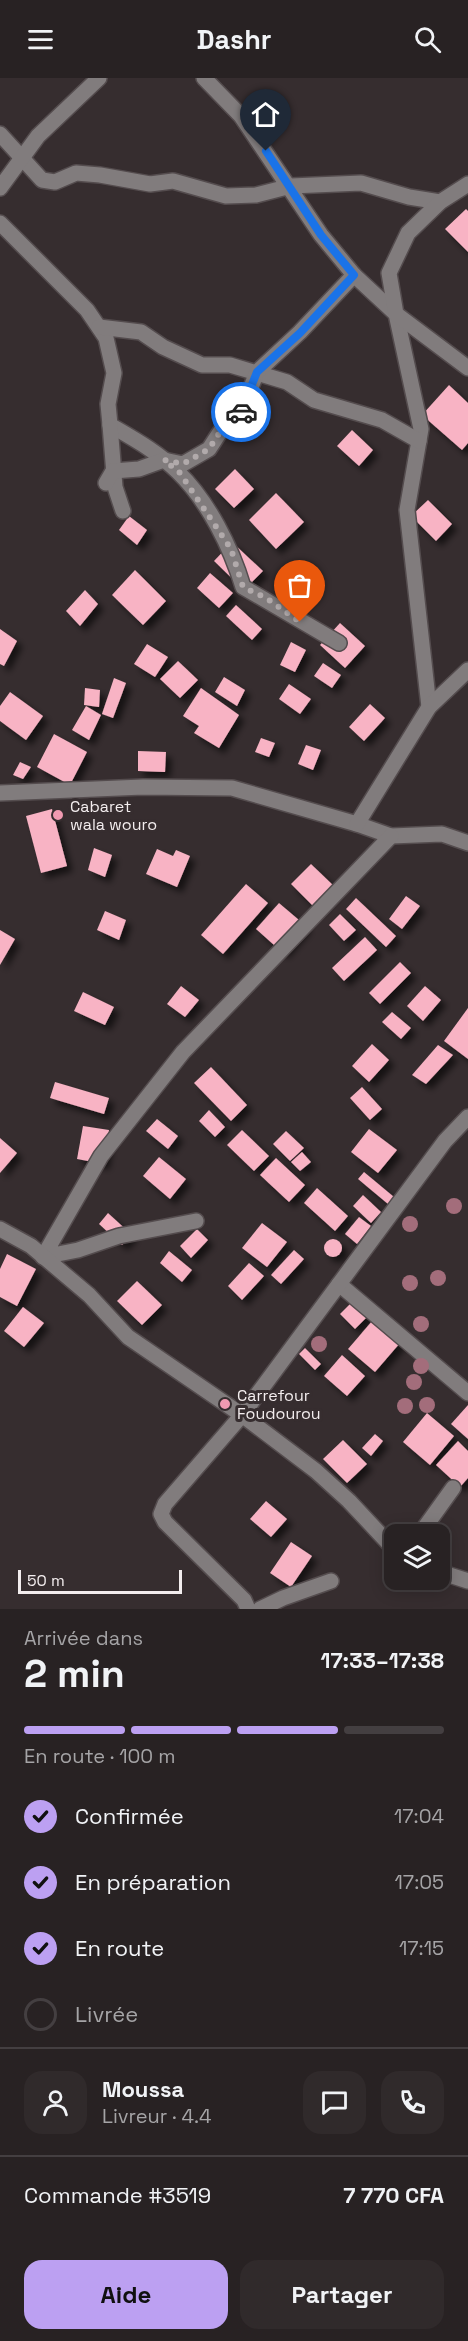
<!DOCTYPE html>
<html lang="fr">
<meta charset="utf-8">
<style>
body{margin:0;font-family:"Space Grotesk",sans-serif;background:#302a2b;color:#f1f3f6;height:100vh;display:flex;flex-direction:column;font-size:22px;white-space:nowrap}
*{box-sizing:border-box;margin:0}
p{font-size:20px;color:#a5a4a6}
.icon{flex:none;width:33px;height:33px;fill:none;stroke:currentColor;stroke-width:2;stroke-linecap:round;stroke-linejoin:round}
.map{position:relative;height:1531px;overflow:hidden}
.drawer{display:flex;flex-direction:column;background:#282223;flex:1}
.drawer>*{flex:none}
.fabs{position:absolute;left:384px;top:1446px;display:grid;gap:12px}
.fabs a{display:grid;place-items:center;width:66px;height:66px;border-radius:12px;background:#282223;box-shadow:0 3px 15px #0003,0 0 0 2px #443f41;font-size:30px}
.scale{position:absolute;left:18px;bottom:15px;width:164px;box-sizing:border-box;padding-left:6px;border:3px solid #f3edee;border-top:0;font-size:16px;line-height:21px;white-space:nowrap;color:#f3edee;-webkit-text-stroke:4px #362d2f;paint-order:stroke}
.pin{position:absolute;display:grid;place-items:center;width:51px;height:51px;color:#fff;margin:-62px -26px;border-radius:50% 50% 50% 0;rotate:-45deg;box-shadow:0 0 6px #0007}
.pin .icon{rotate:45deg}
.courier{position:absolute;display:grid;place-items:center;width:60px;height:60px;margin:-30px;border:4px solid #1a73e8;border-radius:50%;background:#fff;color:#222;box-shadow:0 2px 8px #0007}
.head em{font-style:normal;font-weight:800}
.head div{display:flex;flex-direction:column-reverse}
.head{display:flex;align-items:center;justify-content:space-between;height:102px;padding:0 24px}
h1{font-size:39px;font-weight:800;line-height:45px}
.bar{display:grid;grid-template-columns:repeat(4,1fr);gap:9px 6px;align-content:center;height:72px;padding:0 24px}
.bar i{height:8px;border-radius:4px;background:#443f41}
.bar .active{background:#bca0f2}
.bar p{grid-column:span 4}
.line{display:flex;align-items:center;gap:15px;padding:0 24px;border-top:2px solid #443f41}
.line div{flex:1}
.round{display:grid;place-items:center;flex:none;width:63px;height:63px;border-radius:18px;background:#302a2b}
ol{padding:0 24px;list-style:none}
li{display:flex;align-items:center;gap:18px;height:66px}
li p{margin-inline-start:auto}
li .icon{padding:6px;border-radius:50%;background:#bca0f2;color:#111;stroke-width:4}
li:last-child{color:#a5a4a6}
li i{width:33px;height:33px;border:3px solid #443f41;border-radius:50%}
.action{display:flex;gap:12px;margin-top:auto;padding:12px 24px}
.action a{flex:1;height:69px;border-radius:18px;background:#bca0f2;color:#111;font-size:24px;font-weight:800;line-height:69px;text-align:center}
.action a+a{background:#302a2b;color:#f1f3f6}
header{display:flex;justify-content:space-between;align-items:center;height:78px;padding:0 24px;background:#282223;font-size:27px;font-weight:800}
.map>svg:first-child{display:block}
.building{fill:#f8b3c4;filter:url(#shadow)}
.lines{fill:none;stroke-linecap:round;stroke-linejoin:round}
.minor-casing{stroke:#544c4e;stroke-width:18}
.minor{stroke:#817c7d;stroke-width:15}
.tree{fill:#a36d7b}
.done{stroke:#b1aaab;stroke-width:6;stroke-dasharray:0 10.8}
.route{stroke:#1a73e8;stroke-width:8}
.poi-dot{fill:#f19ab1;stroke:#362d2f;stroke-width:2}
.labels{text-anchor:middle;stroke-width:6;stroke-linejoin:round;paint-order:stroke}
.poi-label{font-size:16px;fill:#f3edee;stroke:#362d2f;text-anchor:start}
</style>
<header><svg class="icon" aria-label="menu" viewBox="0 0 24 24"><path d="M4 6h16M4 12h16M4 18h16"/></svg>Dashr<svg class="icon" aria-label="search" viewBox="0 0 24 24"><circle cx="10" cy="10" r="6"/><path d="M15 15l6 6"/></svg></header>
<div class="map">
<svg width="468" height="1531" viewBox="0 0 468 1531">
<defs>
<filter id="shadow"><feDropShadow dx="5.5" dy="5.5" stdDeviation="3" flood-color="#0009"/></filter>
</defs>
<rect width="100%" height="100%" fill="#362d2f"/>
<!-- building -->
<g class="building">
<polygon points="466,131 468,133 468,174 445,151"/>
<polygon points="449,307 468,325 468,365 462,372 422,337"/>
<polygon points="352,352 373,372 359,388 337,368"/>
<polygon points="235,391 254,411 234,430 215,411"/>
<polygon points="276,415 304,444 276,471 249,442"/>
<polygon points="428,422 452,446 436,463 411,438"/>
<polygon points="129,438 147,452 137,467 119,452"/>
<polygon points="232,464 263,493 244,512 214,483"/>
<polygon points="135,492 166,523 143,547 112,517"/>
<polygon points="210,495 233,515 219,530 197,510"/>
<polygon points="85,512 98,526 80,548 66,533"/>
<polygon points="236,527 262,551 252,562 226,538"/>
<polygon points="340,545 365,568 345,590 320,567"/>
<polygon points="0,551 17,563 4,588 0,586"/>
<polygon points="291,564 306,572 295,594 280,587"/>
<polygon points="147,566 168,579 155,599 134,586"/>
<polygon points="178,583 198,602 180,620 160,601"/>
<polygon points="323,585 341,597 332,610 314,598"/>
<polygon points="224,599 245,612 237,628 215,614"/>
<polygon points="114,600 126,605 113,640 102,636"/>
<polygon points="289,606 311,621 300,636 279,621"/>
<polygon points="85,610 100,612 99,629 84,627"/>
<polygon points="201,610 239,637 219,670 194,655 199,648 183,638"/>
<polygon points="10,614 43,638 26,662 0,643 0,628"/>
<polygon points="370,626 385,640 364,663 349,649"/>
<polygon points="86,628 101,637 89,662 72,652"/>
<polygon points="54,656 87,674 70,707 37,689"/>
<polygon points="261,660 275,665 269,679 255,674"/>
<polygon points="306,667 321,672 313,692 298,686"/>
<polygon points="138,673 166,674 165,694 138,693"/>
<polygon points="20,684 31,689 23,701 13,697"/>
<polygon points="52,731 67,788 41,795 26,738"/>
<polygon points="94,770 112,777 105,799 88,792"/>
<polygon points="157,771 173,778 176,772 190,778 177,809 146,796"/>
<polygon points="311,786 336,810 316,831 291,806"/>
<polygon points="246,806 268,825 223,876 201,857"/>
<polygon points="406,818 420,828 402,851 389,841"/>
<polygon points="356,820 396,858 386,869 346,831"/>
<polygon points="279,825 306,848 283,875 256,851"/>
<polygon points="105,833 126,842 119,862 97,852"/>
<polygon points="340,836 356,852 344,863 329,847"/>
<polygon points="0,852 15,861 0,887"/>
<polygon points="365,859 377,872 344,903 332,890"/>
<polygon points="400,884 411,895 380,926 369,915"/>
<polygon points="181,908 199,922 185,939 167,926"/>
<polygon points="425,908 441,922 423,943 407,928"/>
<polygon points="83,914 114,929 105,947 74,933"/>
<polygon points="468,930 468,981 444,963"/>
<polygon points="392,934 411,950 401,961 382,944"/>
<polygon points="372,966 389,982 369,1004 352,988"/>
<polygon points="438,967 453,977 426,1006 412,997"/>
<polygon points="211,989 247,1027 231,1043 194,1005"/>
<polygon points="55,1004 109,1020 104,1036 50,1020"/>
<polygon points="362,1009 382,1031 370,1042 350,1020"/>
<polygon points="209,1032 225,1049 215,1059 199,1043"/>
<polygon points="157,1041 178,1058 168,1071 146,1053"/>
<polygon points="83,1048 109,1052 104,1086 77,1081"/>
<polygon points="369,1051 397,1072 378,1095 351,1074"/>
<polygon points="242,1052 269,1078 254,1093 227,1067"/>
<polygon points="286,1053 304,1070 290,1083 273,1066"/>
<polygon points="0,1060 17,1075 0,1095"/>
<polygon points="302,1074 311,1084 300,1093 291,1084"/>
<polygon points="159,1079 186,1101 170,1121 143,1098"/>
<polygon points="276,1080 305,1107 289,1124 260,1097"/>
<polygon points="364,1094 394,1119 388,1126 358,1101"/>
<polygon points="317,1110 348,1138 335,1153 304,1125"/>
<polygon points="363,1117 381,1134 371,1145 353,1128"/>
<polygon points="108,1135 132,1157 122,1167 99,1146"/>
<polygon points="359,1139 371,1148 357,1166 345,1156"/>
<polygon points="262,1145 287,1164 267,1189 242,1170"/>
<polygon points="197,1151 208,1162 191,1180 180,1168"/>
<circle cx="333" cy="1170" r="9"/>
<polygon points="294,1172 304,1181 281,1206 271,1197"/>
<polygon points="169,1173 192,1192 182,1204 160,1185"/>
<polygon points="7,1176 36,1191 17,1228 0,1219 0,1191"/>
<polygon points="249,1185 264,1198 242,1222 228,1208"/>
<polygon points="137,1203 162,1227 142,1247 117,1223"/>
<polygon points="353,1223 368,1238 355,1251 340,1236"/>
<polygon points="23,1229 44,1245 24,1269 4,1253"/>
<polygon points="373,1242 400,1265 375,1294 348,1271"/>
<polygon points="305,1270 321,1286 315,1292 299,1276"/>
<polygon points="342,1277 365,1298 347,1318 324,1298"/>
<polygon points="468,1327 468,1361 451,1346"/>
<polygon points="427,1335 454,1358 430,1387 403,1364"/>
<polygon points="375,1356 383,1363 371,1378 362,1370"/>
<polygon points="343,1362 367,1386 347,1405 323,1381"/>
<polygon points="458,1363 468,1373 468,1400 460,1409 436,1387"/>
<polygon points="266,1423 287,1441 271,1459 250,1441"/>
<polygon points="291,1464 312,1478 291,1509 270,1495"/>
</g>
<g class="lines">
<!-- minor casing -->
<g class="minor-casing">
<g id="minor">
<polyline points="204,0 241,38 321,157 354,197 396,236 421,351 407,432 429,629"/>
<polyline points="0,56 42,102 55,104 76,95 100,97 150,106 173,103 226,118 256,117 291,108 361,105 409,119 440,124"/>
<polyline points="468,106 440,124 408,155 389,195 396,236 468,290"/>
<polyline points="0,110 38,58 99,0"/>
<path d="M0 145 87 232 106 260 114 295 108 326 110 347C134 361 158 374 178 394 208 423 231 469 243 509L339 565"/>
<polyline points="99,249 141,254 163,269 202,287 230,287 287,304 314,322 382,342 419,363"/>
<polyline points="110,347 115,409 123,433"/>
<polyline points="106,405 113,393 139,391 164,382 183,386 209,371 222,351 240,337 257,294 300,254 354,197"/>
<polyline points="0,715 143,709 232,710 357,746 391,758 442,756 468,765"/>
<polyline points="357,746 429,629 468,592"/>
<polyline points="196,1143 119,1158 78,1172 43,1179 101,1078 183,974 391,758"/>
<polyline points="0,1151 31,1168 89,1217 128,1259 242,1337 316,1393 349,1423 394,1471"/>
<polyline points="339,1206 468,1315"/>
<polyline points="420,1456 453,1410"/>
<polyline points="440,1494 468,1503"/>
<polyline points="248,1531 244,1522 165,1444 161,1436 165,1426 242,1337 445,1063 468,1039"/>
<polyline points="260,1531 283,1520 331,1503"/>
</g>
</g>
<!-- minor -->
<use href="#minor" class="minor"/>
</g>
<!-- trees -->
<g class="tree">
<circle cx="454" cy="1128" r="8"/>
<circle cx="410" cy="1146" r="8"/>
<circle cx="438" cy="1200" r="8"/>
<circle cx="410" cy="1205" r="8"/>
<circle cx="421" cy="1246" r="8"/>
<circle cx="319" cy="1266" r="8"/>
<circle cx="421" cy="1288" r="8"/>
<circle cx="414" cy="1304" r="8"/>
<circle cx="427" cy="1327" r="8"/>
<circle cx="405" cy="1328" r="8"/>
</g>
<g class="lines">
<!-- done -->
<polyline class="done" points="241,334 222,351 209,371 183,386 164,382 180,395 231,471 243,509 266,520 300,544"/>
<!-- route -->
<polyline class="route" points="241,334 257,294 300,255 354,197 321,157 266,73"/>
</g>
<!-- markers -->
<g class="poi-dot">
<circle cx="58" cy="737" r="6"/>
<circle cx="225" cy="1326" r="6"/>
</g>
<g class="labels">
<!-- poi labels -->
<g class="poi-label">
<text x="70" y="734">Cabaret<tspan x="70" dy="18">wala wouro</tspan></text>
<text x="237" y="1323">Carrefour<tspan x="237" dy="18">Foudourou</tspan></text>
</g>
</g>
</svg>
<div class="fabs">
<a><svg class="icon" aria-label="layers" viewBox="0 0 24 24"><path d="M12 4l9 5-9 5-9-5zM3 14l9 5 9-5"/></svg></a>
</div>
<div class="scale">50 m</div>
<div class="pin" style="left:300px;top:544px;background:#ea580c"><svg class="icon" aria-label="bag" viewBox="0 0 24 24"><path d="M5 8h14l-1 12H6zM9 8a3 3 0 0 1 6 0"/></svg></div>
<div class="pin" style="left:266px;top:73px;background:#1f2937"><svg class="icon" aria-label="home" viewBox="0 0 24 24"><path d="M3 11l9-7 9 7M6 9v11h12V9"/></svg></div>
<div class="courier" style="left:241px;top:334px"><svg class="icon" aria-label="car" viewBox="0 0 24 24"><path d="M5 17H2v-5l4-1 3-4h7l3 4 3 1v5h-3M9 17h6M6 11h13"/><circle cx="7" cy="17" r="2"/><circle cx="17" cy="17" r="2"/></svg></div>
</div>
<section class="drawer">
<div class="head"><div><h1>2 min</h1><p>Arrivée dans</p></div><em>17:33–17:38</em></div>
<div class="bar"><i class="active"></i><i class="active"></i><i class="active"></i><i></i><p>En route · 100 m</p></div>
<ol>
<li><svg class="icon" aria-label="check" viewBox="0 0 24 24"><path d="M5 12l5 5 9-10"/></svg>Confirmée<p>17:04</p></li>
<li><svg class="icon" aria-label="check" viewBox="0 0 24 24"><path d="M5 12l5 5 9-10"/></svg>En préparation<p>17:05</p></li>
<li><svg class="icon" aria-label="check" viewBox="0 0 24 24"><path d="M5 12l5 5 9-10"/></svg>En route<p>17:15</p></li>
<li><i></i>Livrée</li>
</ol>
<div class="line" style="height:108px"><a class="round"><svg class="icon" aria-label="person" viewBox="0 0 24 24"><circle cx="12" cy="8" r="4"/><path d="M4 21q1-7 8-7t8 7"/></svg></a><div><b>Moussa</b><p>Livreur · 4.4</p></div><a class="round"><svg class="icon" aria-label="chat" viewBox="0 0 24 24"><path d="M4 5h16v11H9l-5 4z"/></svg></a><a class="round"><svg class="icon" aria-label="phone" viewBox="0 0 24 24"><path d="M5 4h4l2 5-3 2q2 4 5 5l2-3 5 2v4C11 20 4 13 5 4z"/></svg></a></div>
<div class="line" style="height:78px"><div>Commande #3519</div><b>7 770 CFA</b></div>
<div class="action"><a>Aide</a><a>Partager</a></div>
</section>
